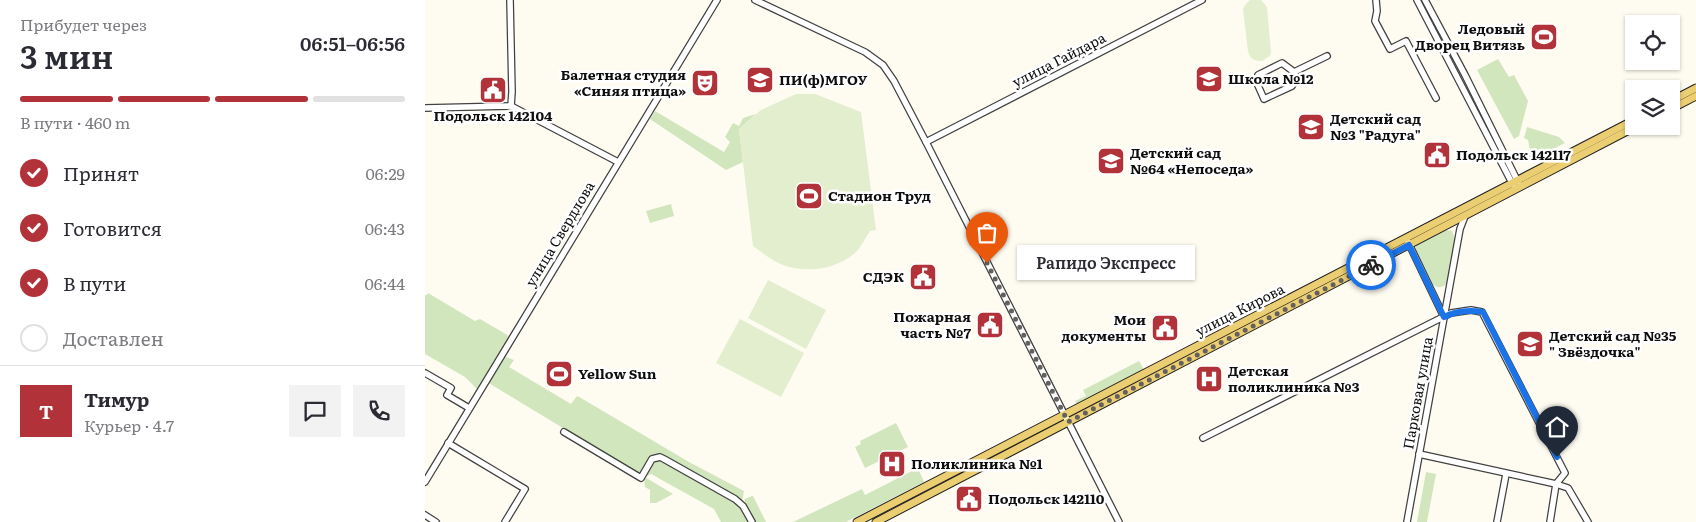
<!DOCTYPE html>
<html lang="ru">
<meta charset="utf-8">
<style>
body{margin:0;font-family:Literata,serif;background:#f2f2f3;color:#2b2b33;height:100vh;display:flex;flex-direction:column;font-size:19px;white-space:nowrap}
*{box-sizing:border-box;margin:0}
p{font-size:16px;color:#7c7c81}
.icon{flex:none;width:28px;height:28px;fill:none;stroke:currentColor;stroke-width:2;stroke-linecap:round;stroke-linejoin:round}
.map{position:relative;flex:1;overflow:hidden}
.drawer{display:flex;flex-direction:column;background:#fff;width:425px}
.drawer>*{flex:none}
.tools{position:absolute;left:1200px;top:15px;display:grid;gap:10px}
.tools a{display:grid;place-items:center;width:55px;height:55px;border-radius:0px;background:#fff;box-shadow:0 1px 4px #0004;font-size:25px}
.pin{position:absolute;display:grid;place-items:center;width:42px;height:42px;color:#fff;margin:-51px -21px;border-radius:50% 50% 50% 0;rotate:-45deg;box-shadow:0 0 5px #0007}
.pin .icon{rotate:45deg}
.courier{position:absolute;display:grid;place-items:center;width:50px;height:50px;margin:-25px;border:4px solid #1a73e8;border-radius:50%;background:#fff;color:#222;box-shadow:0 1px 6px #0007}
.bubble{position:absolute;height:35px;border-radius:0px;background:#fff;box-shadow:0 1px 4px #0004;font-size:16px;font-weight:600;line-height:35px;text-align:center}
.summary em{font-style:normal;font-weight:600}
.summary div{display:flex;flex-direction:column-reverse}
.summary{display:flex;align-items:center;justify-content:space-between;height:85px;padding:0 20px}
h1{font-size:32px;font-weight:600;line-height:38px}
.bar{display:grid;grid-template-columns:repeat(4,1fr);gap:8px 5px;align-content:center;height:60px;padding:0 20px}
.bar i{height:6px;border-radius:4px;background:#e1e1e2}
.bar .active{background:#b23239}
.bar p{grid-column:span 4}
.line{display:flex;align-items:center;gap:12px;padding:0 20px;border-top:1px solid #e1e1e2}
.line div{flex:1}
.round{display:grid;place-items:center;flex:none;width:52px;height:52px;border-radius:0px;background:#f2f2f3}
ol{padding:0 20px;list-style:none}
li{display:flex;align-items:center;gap:15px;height:55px}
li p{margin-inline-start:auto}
li .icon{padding:5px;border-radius:50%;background:#b23239;color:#fff;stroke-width:4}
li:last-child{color:#7c7c81}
li i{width:28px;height:28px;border:2px solid #e1e1e2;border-radius:50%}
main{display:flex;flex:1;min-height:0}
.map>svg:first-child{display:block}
.green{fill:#d2e6bd}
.pitch{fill:#e3eece}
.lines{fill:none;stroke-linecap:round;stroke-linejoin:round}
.minor-casing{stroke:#414141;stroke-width:8}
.major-casing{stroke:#1f1f1f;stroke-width:9}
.minor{stroke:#fff;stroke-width:5.5}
.major{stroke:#ecce72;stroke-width:7}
.done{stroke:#62615d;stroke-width:5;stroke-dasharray:0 9}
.route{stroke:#1a73e8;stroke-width:6}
.labels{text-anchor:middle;stroke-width:5;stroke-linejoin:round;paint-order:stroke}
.poi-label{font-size:14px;font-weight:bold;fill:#0e0e0e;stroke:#fff;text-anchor:start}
.street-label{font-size:14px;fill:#0e0e0e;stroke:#fff}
</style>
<main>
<section class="drawer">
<div class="summary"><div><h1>3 мин</h1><p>Прибудет через</p></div><em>06:51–06:56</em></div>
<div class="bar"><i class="active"></i><i class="active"></i><i class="active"></i><i></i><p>В пути · 460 m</p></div>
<ol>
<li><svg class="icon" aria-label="check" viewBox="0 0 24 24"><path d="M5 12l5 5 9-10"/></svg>Принят<p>06:29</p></li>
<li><svg class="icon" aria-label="check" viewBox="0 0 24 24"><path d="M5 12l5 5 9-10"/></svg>Готовится<p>06:43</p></li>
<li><svg class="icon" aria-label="check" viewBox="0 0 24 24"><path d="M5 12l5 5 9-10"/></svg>В пути<p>06:44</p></li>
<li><i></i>Доставлен</li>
</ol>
<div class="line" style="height:90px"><b class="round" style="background:#b23239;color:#fff">Т</b><div><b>Тимур</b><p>Курьер · 4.7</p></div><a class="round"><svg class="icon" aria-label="chat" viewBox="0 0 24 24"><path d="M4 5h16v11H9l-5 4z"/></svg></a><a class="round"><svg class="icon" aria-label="phone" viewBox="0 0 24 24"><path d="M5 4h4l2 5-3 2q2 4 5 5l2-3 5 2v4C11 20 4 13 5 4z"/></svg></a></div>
</section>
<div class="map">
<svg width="1271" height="522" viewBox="0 0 1271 522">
<rect width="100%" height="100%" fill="#fefbf1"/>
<!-- green -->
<g class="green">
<polygon points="1073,59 1084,77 1089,75 1103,101 1094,136 1089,139 1052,70"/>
<polygon points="230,111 299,152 305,142 300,137 308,123 314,126 318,118 331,114 314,129 318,162 301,170 225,119"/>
<polygon points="1102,127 1134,137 1140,143 1100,163 1097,156 1103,154 1105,149 1103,140 1099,138"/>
<polygon points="246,204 249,216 225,223 221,211"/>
<path d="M1021 230 1027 231 1030 239 1023 282C1010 298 1001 274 996 264 994 261 991 257 990 253 990 252 991 246 991 245Z"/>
<polygon points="3,293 50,321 55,319 84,336 52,389 40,377 0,354 0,295 2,295"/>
<polygon points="79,356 89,360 84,367 146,404 152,396 156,398 264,462 319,491 316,507 324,522 296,522 289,509 226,474 220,477 248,494 231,503 225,503 225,490 220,487 219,477 62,382"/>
<polygon points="714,361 719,370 652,404 650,401 661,396 658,390"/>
<polygon points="471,423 483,447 440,468 430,447 436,444 435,441"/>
<polygon points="493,468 499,482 421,522 368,522 437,489 440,495"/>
<polygon points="1001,472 1011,474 1002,522 992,522"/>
<polygon points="327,496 328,496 341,522 330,522 320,504 320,499"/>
</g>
<!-- pitch -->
<g class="pitch">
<path d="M825 0H836L842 7 846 52 845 56 837 61C829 61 825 59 823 51L818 9 820 5Z"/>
<path d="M371 94H390L436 112 451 230 445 231C441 237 437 245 432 251 414 269 382 274 358 265 347 261 338 253 328 246L314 129 336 110Z"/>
<polygon points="343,280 401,310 381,349 323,318"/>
<polygon points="315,319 379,353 356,397 291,363"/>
</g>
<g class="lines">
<!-- minor casing -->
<g class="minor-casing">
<g id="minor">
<polyline points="85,0 87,92 86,106"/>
<polyline points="330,0 440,52 458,65 469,81 501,142 694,522"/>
<polyline points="951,0 952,11 950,21 965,49 981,41 1011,98"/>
<polyline points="992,0 1087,183 1089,186"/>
<polyline points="1000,0 1040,75 1093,182"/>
<polygon points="857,63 869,72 871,79 867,86 839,99 831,81 833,75"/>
<polyline points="869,72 902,56"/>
<polyline points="0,108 86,106 193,162"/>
<polyline points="501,142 777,0"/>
<polyline points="983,242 1019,317"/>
<polyline points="0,373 26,388 22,395 44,408"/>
<polyline points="139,432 216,478 227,459 235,457 239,459 310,499 318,506 327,522"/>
<polyline points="778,438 1026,313 1046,310 1057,312 1140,473 1131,484 1143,488 1163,522"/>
<polyline points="23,443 100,489 80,522"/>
<polyline points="994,454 1131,484 1125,522"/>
<polyline points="0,482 292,0"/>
<polyline points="0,515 11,522"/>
<polyline points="982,522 1035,229 1040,216"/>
<polyline points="1072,522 1081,474"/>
</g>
</g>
<!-- major casing -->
<g class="major-casing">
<g id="major">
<polyline points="1246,101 1271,88"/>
<polyline points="1246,109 1271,96"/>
<polyline points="432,522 1209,120"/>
<polyline points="451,522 1212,126"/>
</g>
</g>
<!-- minor -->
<use href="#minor" class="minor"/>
<!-- major -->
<use href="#major" class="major"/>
</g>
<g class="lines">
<!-- done -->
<polyline class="done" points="562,263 643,422 946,265"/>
<!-- route -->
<path class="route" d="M946 265 984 245 1019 317C1031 311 1044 310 1058 312L1132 457"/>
</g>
<!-- icons -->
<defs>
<g id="stadium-square" transform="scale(1.4375)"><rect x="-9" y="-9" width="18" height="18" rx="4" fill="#b23239" stroke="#fff"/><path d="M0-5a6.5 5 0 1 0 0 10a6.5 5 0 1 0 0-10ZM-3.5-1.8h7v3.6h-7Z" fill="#fff"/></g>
<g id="school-square" transform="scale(1.4375)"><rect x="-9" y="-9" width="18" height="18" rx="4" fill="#b23239" stroke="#fff"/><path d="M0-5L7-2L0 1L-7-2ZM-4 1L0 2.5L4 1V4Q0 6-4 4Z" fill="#fff"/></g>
<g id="university-square" transform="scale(1.4375)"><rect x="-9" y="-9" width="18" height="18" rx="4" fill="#b23239" stroke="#fff"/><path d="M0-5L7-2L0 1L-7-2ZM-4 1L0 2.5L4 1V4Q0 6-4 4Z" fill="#fff"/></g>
<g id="theatre-square" transform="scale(1.4375)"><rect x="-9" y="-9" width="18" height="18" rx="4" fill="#b23239" stroke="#fff"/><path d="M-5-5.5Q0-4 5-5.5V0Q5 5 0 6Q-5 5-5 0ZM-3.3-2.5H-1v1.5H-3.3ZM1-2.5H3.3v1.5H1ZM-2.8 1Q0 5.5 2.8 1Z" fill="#fff"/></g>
<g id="civic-square" transform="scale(1.4375)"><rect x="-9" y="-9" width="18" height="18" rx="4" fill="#b23239" stroke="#fff"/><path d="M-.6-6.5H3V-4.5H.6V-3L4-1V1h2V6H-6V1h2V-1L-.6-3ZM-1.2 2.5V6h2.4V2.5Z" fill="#fff"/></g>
<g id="hospital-square" transform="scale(1.4375)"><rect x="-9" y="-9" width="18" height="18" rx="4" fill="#b23239" stroke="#fff"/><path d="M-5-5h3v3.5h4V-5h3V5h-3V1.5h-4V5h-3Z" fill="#fff"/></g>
</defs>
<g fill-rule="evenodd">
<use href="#stadium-square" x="1119" y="37"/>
<use href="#school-square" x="784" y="79"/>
<use href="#university-square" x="335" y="80"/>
<use href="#theatre-square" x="280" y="83"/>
<use href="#civic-square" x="68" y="90"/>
<use href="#school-square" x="886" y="127"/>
<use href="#civic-square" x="1012" y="155"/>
<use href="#school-square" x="686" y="161"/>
<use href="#stadium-square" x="384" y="196"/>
<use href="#civic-square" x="498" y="277"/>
<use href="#civic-square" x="565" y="325"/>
<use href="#civic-square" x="740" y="328"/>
<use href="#school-square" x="1105" y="344"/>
<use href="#stadium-square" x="134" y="374"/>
<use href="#hospital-square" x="784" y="379"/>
<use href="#hospital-square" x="467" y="464"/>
<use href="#civic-square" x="544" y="499"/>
</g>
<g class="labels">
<!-- poi labels -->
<g class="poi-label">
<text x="1100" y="34" text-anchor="end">Ледовый<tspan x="1100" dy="16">Дворец Витязь</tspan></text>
<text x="261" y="80" text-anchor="end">Балетная студия<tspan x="261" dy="16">«Синяя птица»</tspan></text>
<text x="803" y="84">Школа №12</text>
<text x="354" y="85">ПИ(ф)МГОУ</text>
<text x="68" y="121" text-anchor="middle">Подольск 142104</text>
<text x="905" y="124">Детский сад<tspan x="905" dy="16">№3 "Радуга"</tspan></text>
<text x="705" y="158">Детский сад<tspan x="705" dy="16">№64 «Непоседа»</tspan></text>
<text x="1031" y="160">Подольск 142117</text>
<text x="403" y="201">Стадион Труд</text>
<text x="479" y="282" text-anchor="end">СДЭК</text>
<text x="546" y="322" text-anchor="end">Пожарная<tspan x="546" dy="16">часть №7</tspan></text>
<text x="721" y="325" text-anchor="end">Мои<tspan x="721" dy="16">документы</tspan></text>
<text x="1124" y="341">Детский сад №35<tspan x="1124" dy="16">" Звёздочка"</tspan></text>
<text x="803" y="376">Детская<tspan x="803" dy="16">поликлиника №3</tspan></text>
<text x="153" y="379">Yellow Sun</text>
<text x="486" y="469">Поликлиника №1</text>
<text x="563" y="504">Подольск 142110</text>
</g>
<!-- street labels -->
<g class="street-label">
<text transform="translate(634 60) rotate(-27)" y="5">улица Гайдара</text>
<text transform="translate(135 234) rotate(-59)" y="5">улица Свердлова</text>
<text transform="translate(815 310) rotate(-27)" y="5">улица Кирова</text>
<text transform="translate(993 393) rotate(-80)" y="5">Парковая улица</text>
</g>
</g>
</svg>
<div class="tools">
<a><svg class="icon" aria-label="locate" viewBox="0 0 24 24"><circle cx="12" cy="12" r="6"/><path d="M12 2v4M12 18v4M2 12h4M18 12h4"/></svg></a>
<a><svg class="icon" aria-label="layers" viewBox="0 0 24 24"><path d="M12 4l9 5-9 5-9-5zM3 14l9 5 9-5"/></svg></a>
</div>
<div class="pin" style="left:562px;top:263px;background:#ea580c"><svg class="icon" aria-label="bag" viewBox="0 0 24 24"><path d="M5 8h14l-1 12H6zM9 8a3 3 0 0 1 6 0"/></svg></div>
<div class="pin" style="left:1132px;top:457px;background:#1f2937"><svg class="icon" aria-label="home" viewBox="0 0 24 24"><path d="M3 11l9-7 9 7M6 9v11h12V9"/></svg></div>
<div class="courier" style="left:946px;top:265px"><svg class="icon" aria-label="bike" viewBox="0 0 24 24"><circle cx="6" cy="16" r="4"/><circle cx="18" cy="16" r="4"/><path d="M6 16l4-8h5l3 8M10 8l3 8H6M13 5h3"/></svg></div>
<div class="bubble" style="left:592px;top:245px;width:178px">Рапидо Экспресс</div>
</div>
</main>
